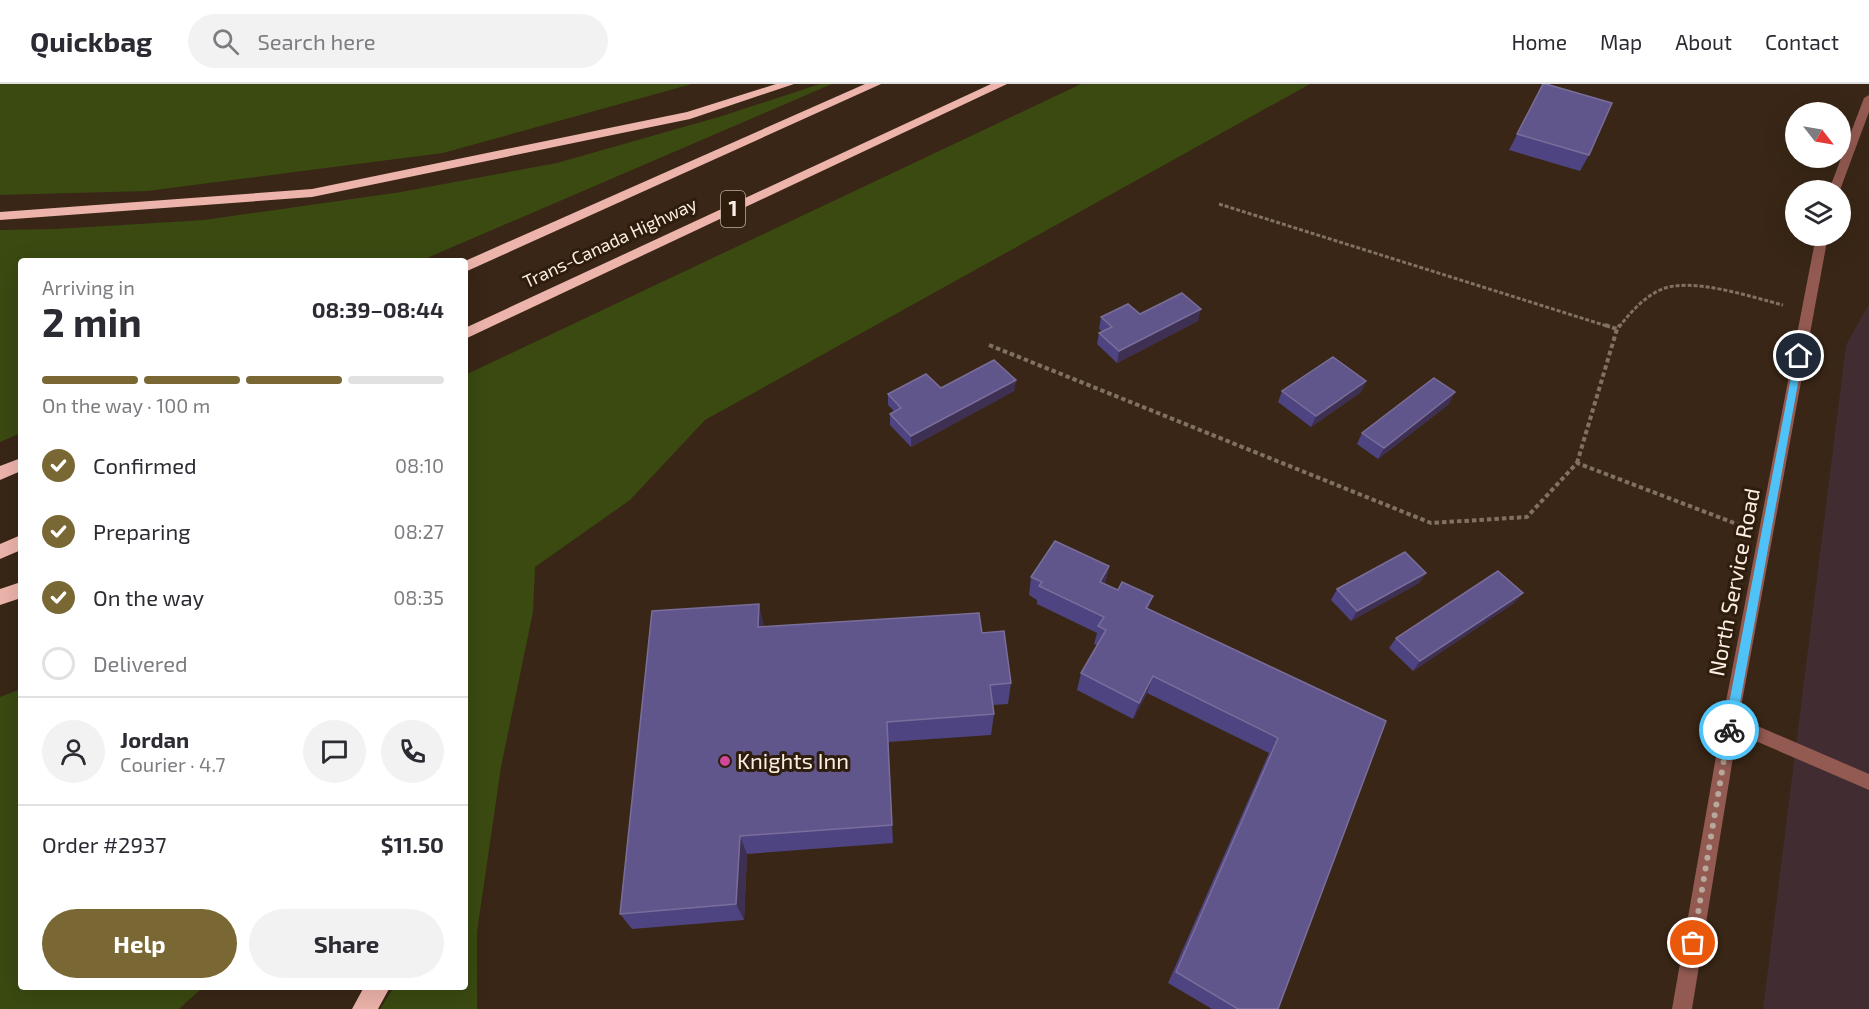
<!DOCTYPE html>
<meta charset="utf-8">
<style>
body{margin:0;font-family:"Exo 2",sans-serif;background:#f2f2f3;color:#2b2b33;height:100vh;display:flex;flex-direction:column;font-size:22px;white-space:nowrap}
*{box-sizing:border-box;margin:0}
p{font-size:20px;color:#7c7c81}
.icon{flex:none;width:33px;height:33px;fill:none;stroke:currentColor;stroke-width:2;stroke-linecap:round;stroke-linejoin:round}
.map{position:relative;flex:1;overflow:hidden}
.drawer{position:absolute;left:18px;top:174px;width:450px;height:732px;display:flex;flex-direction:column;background:#fff;border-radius:6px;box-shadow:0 6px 24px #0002}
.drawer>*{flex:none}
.needle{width:39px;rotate:121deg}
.tools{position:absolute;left:1785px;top:18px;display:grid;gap:12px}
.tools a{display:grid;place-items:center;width:66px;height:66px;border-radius:50%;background:#fff;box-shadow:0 6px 24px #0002;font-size:30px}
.pin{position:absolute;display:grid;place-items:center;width:51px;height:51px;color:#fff;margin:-26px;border:3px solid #fff;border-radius:50%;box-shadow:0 2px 6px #0007}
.courier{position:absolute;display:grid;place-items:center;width:60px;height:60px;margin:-30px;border:4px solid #4fc3f7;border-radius:50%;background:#fff;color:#222;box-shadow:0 2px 8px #0007}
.headline em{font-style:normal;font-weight:700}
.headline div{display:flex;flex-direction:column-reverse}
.headline{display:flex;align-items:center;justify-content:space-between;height:102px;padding:0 24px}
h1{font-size:39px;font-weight:700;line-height:45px}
.bar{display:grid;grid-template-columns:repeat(4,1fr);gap:9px 6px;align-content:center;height:72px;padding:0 24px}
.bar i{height:8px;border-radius:4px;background:#e1e1e2}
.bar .on{background:#796833}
.bar p{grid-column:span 4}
.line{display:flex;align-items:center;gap:15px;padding:0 24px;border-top:2px solid #e1e1e2}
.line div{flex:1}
.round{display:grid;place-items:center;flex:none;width:63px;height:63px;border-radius:32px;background:#f2f2f3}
ol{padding:0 24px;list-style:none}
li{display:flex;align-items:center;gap:18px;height:66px}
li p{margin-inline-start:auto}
li .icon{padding:6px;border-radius:50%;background:#796833;color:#fff;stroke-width:4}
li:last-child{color:#7c7c81}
li i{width:33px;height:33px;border:3px solid #e1e1e2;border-radius:50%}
.button{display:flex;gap:12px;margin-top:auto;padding:12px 24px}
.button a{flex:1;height:69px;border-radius:36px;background:#796833;color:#fff;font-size:24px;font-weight:700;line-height:69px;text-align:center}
.button a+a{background:#f2f2f3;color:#2b2b33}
header{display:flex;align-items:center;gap:36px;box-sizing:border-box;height:84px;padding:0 30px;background:#fff;border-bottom:2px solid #e1e1e2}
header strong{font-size:28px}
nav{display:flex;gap:33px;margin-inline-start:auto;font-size:21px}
.search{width:420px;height:54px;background:#f2f2f3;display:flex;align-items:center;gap:15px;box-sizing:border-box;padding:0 21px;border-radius:33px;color:#7c7c81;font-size:22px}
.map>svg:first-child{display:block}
.industrial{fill:#402c31}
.green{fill:#3a4a11}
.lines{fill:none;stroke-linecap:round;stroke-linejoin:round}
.path-far1{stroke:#827163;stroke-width:3;stroke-dasharray:4 2;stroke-linecap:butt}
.path{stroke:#827163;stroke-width:4;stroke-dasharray:4.5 3;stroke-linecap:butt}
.minor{fill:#925a51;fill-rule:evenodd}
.highway{fill:#edb4ab;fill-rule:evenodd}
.wall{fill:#4e4481}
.shaded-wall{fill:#3e3052}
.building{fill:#61568c;stroke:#796e9a;stroke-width:1.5}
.route{fill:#4fc3f7}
.done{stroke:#b7a89c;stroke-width:6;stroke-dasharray:0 10.8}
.hotel-dot{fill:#d1479c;stroke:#2e1d0c;stroke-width:2}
.labels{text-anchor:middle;stroke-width:6;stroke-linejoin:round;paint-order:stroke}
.far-street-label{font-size:18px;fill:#fbeee4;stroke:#2e1d0c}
.shield{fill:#2e1d0c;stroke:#beafa3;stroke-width:1.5}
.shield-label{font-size:21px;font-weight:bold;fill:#fbeee4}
.street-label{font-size:22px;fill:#fbeee4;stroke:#2e1d0c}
.poi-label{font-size:22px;fill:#fbeee4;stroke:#2e1d0c;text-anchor:start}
</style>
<header>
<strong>Quickbag</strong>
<div class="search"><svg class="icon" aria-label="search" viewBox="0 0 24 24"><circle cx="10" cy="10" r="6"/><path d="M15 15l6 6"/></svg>Search here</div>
<nav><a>Home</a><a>Map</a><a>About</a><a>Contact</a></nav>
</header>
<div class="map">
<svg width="1869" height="925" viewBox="0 0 1869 925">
<rect width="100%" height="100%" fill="#392616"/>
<!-- industrial -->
<polygon class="industrial" points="1869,220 1869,925 1763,925 1846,261"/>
<!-- green -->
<g class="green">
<polygon points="0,0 692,0 443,69 147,107 0,111"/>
<polygon points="820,0 832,0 420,177 21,177 21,349 0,358 0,146 56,145 204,136 401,108 557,79 722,32"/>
<polygon points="1081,0 1310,0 705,336 630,416 535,483 533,528 501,683 477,848 477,925 380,925 394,903 465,903 465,291"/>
<polygon points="21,605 21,903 203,903 179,925 0,925 0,613"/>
</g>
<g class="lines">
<!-- path-far1 -->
<g class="path-far1">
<polyline points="1219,120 1610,243"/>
<path d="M1619 243C1630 229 1643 214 1660 206 1690 192 1751 213 1783 221"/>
</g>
<!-- path -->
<g class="path">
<polyline points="1605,241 1617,245 1620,241"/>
<polyline points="989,261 1431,439 1527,433 1577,379 1742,442"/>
<polyline points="1577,379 1617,245"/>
</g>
<!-- minor -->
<g class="minor">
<polygon points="1869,11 1869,28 1840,106 1829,106 1864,14"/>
<polygon points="1816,152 1828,152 1739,634 1869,690 1869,706 1737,649 1692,925 1672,925 1722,638"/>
</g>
<!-- highway -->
<g class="highway">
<polygon points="776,0 794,0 690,35 312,113 0,136 0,128 312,105 687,28"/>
<polygon points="865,0 881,0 465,188 465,177"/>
<polygon points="991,0 1007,0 465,255 465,244"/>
<polygon points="21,374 21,387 0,396 0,382"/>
<polygon points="21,451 21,466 0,475 0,460"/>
<polygon points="21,498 21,514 0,521 0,505"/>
<polygon points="364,903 390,903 378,925 352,925"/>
</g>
</g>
<!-- wall -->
<g class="wall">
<polygon points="1543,0 1589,71 1580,87 1509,66"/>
<polygon points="1140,230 1198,237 1117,279 1097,260 1099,249 1102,247 1099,245 1101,233"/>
<polygon points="1016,296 1014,307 911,363 890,341 890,330 894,327 888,321 888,310"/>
<polygon points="1366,297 1361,308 1311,343 1278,318 1282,307"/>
<polygon points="1449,320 1378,375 1357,360 1362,349"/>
<polygon points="1109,482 1105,500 1149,525 1386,637 1278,925 1212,925 1168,899 1269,669 1147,609 1133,635 1077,606 1081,589 1097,561 1094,560 1097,549 1037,520 1037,516 1029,511 1031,493"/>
<polygon points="1426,489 1419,499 1351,537 1331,516 1337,505"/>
<polygon points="1523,509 1514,519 1413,587 1389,564 1396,554"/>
<polygon points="764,543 982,549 1011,599 1008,620 993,621 994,630 991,651 888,658 893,759 747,770 744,836 632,845 620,830"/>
</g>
<!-- shaded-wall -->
<g class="shaded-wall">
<polygon points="1201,225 1198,237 1117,279 1119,267"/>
<polygon points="1016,296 1014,307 911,363 911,352"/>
<polygon points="1366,297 1361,308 1311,343 1316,332"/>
<polygon points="1455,308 1449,320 1378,375 1384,364"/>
<polygon points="1109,482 1105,501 1100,498"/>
<polygon points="1426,489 1419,499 1351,537 1357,527"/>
<polygon points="1523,509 1514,519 1413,587 1420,577"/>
<polygon points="1153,512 1147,530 1146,524"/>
<polygon points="759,520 764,542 764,566 758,543"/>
<polygon points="1153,592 1147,609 1133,635 1139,619"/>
<polygon points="740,752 747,770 744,836 736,820"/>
</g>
<!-- building -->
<g class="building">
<polygon points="1543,0 1546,0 1612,19 1589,71 1517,50"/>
<polygon points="1182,209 1201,225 1119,267 1099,249 1112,243 1101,233 1128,220 1140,230"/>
<polygon points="1333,273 1366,297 1316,332 1282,307"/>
<polygon points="994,276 1016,296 911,352 890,330 901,324 888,310 926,290 941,304"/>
<polygon points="1434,294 1455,308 1384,364 1362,349"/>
<polygon points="1055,457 1109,482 1100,498 1118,506 1122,498 1153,512 1146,524 1386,637 1278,925 1238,925 1176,888 1278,654 1153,592 1139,619 1081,589 1106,546 1098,542 1104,533 1039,502 1042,498 1031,493"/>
<polygon points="1405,468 1426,489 1357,527 1337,505"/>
<polygon points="1498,487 1523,509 1420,577 1396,554"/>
<polygon points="759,520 758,543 979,529 982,549 1004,547 1011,599 990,601 994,630 887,638 892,741 740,752 736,820 620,830 652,527"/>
</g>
<!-- route -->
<polygon class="route" points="1799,269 1803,272 1735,646 1729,651 1724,646 1795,272"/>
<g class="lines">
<!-- done -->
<polyline class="done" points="1693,859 1729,646"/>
</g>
<!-- markers -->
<circle class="hotel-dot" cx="725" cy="677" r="6"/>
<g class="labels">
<!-- far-street labels -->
<g class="far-street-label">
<text transform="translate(610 159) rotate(-25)" y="6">Trans-Canada Highway</text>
</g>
<!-- shield labels -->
<rect class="shield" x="721" y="107" width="24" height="36" rx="4.5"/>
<g class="shield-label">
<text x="733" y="132">1</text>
</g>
<!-- street labels -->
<g class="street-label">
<text transform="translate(1734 498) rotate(-79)" y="8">North Service Road</text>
</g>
<!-- poi labels -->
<g class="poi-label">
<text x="737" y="685">Knights Inn</text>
</g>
</g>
</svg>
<div class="tools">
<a><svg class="needle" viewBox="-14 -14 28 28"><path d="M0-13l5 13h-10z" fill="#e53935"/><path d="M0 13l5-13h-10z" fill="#7c7c81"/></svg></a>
<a><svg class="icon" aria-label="layers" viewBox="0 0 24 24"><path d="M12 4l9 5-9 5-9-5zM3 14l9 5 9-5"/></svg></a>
</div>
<div class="pin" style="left:1693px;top:859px;background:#ea580c"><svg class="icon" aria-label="bag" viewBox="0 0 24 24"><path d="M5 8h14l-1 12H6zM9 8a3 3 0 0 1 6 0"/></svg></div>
<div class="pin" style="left:1799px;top:272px;background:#1f2937"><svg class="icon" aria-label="home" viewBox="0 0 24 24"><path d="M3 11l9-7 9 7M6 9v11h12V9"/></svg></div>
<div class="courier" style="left:1729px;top:646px"><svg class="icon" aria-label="bike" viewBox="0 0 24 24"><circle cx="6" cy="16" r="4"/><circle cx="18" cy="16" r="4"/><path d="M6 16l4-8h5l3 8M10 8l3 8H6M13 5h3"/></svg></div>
<section class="drawer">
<div class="headline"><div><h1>2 min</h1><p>Arriving in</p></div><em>08:39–08:44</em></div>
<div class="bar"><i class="on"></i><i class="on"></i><i class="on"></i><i></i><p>On the way · 100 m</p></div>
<ol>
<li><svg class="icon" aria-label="check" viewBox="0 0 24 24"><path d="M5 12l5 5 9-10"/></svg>Confirmed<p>08:10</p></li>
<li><svg class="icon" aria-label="check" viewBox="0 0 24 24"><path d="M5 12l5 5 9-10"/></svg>Preparing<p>08:27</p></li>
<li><svg class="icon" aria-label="check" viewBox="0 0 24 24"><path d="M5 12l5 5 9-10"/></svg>On the way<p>08:35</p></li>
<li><i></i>Delivered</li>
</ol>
<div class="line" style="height:108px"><a class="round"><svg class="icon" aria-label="person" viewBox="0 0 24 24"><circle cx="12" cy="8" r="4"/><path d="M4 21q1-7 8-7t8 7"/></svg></a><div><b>Jordan</b><p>Courier · 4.7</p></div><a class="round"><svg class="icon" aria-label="chat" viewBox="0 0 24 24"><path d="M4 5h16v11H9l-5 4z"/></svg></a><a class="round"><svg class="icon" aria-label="phone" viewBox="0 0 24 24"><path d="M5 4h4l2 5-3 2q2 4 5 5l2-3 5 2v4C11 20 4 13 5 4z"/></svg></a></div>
<div class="line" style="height:78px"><div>Order #2937</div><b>$11.50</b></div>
<div class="button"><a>Help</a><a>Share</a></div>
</section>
</div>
